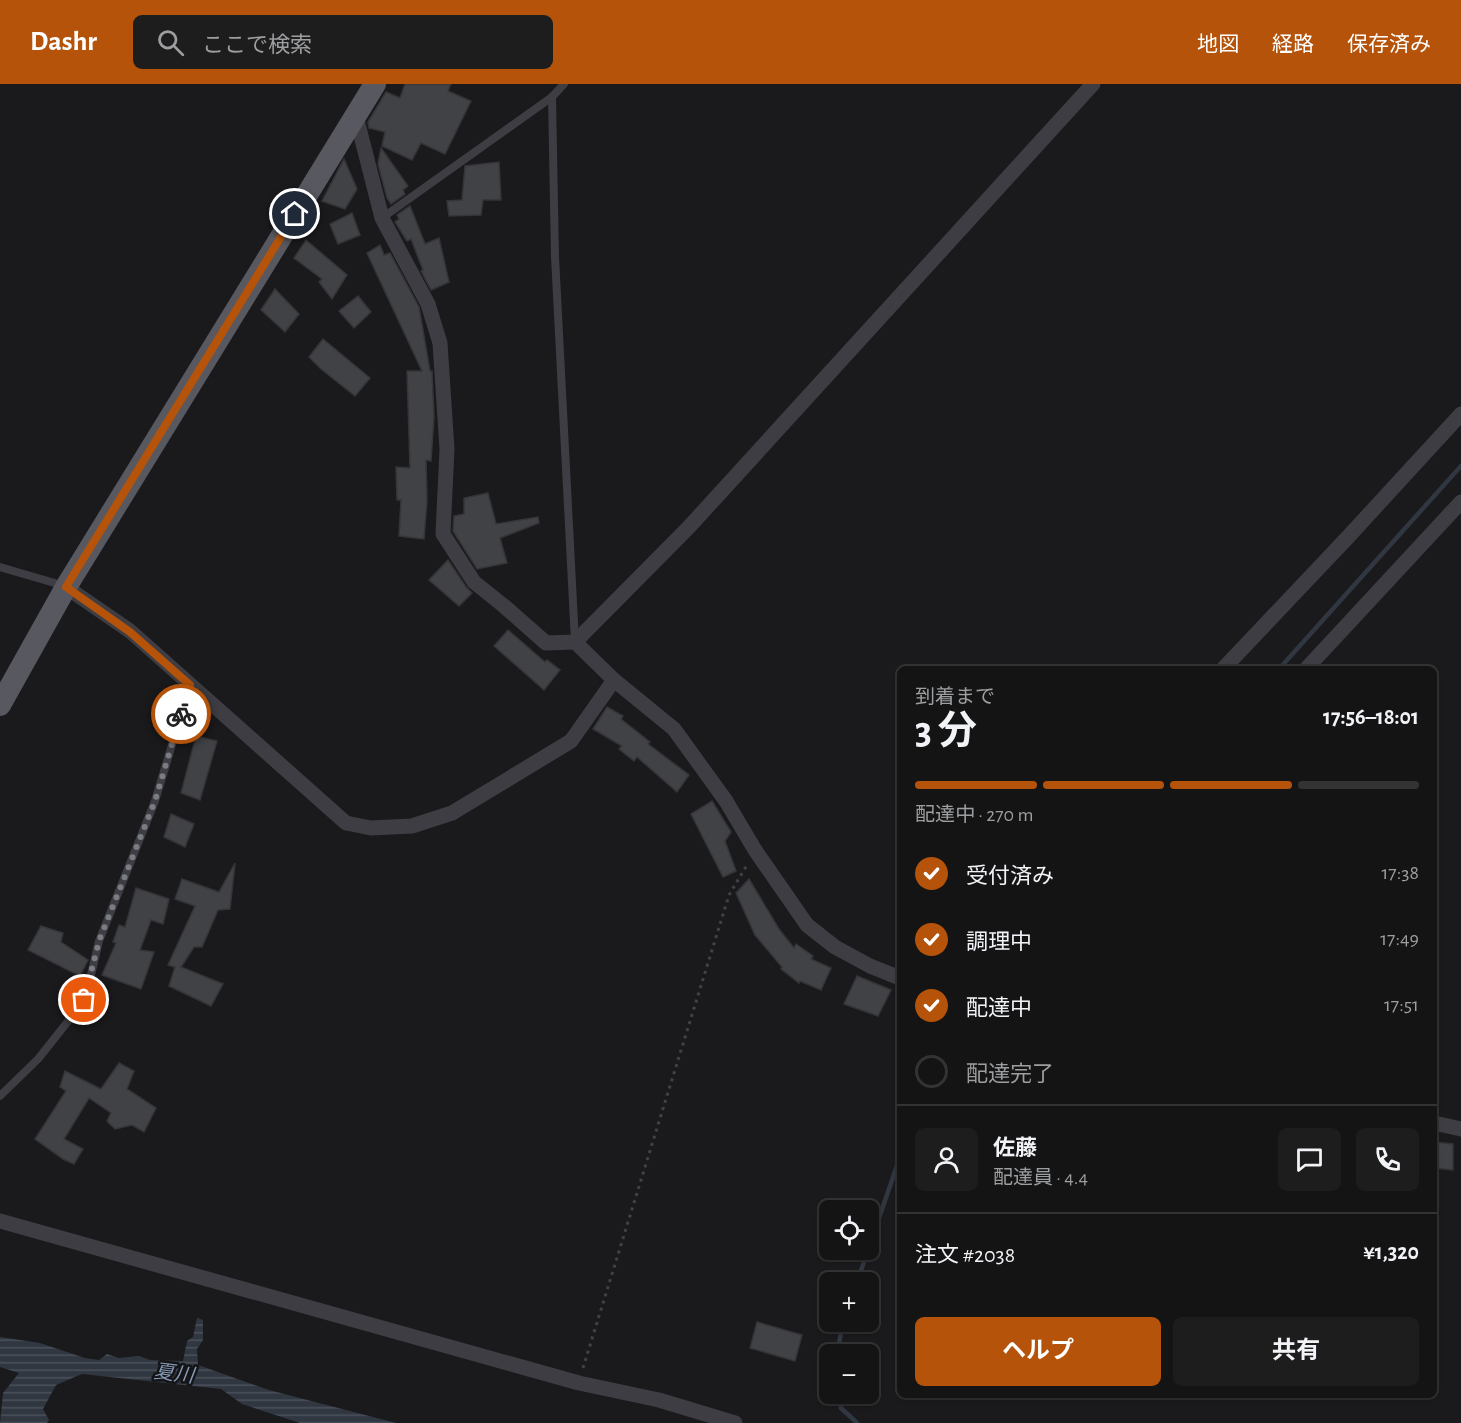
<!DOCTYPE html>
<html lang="ja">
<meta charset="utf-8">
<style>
body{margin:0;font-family:"Alegreya Sans","Noto Sans JP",sans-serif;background:#1d1d1e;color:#f1f3f6;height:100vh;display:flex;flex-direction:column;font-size:22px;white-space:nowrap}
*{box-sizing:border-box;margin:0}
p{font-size:20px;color:#9d9ea0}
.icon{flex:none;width:33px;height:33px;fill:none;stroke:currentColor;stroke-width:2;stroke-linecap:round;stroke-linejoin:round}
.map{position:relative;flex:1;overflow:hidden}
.details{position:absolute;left:897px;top:582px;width:540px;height:732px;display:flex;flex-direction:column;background:#141415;border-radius:9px;box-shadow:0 2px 4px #0004,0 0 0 2px #333334}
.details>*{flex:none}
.controls{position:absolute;left:819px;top:1116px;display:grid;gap:12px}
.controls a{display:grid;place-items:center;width:60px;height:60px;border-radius:9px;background:#141415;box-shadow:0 2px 4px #0004,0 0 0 2px #333334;font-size:30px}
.pin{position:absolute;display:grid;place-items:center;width:51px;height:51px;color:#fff;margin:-26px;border:3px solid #fff;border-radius:50%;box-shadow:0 2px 6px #0007}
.courier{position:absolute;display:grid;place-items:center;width:60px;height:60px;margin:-30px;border:4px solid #b45309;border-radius:50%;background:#fff;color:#222;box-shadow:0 2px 8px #0007}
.head em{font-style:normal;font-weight:700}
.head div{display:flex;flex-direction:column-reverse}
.head{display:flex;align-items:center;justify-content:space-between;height:102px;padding:0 18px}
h1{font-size:39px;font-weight:700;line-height:45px}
.bar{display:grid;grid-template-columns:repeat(4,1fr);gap:9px 6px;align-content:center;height:72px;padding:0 18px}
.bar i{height:8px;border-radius:4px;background:#333334}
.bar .on{background:#b45309}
.bar p{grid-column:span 4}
.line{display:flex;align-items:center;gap:15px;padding:0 18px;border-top:2px solid #333334}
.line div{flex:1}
.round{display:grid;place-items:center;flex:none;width:63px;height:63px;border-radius:9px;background:#1d1d1e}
ol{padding:0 18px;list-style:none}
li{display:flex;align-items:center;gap:18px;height:66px}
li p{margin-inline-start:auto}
li .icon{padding:6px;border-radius:50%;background:#b45309;color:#fff;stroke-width:4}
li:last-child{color:#9d9ea0}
li i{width:33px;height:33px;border:3px solid #333334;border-radius:50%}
.button{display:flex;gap:12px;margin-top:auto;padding:12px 18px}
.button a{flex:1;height:69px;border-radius:9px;background:#b45309;color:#fff;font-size:24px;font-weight:700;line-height:69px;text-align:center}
.button a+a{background:#1d1d1e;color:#f1f3f6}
header{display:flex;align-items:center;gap:36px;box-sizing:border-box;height:84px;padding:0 30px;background:#b45309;color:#fff}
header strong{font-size:28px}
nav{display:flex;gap:33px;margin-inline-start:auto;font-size:21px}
.search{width:420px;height:54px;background:#1d1d1e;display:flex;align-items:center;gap:15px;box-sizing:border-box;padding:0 21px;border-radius:9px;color:#9d9ea0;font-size:22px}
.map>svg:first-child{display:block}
.water{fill:url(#water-rules)}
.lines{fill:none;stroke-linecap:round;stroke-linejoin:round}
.stream{stroke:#303741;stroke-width:4.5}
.building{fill:#414246;stroke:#353438;stroke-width:1.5}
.path{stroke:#414248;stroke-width:3;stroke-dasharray:3 4.5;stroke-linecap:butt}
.lane{stroke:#3d3d43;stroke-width:8}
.street{stroke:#3d3d43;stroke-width:15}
.primary{stroke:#575860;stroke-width:22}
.done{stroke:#7a7c84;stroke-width:6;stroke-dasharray:0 10.8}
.route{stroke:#b45309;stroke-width:8}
.labels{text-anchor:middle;stroke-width:5;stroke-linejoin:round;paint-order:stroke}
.water-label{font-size:20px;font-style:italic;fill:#8499b6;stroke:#151517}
</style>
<header>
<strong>Dashr</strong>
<div class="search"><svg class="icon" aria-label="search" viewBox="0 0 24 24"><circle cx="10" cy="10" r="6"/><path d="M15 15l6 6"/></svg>ここで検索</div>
<nav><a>地図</a><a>経路</a><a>保存済み</a></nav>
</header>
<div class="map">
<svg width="1461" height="1339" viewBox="0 0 1461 1339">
<defs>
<pattern id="water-rules" width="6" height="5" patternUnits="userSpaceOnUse" patternTransform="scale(1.5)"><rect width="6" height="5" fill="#303741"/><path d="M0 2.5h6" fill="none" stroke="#4b515a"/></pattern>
</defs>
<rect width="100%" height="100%" fill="#1a1a1c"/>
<!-- water -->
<polygon class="water" points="197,1234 203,1236 203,1256 197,1265 198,1281 269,1306 396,1339 300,1339 242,1320 221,1305 82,1290 56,1301 43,1325 49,1336 47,1339 0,1339 3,1309 19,1289 0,1283 0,1253 40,1259 85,1274 99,1276 107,1270 119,1274 139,1272 150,1276 183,1277 187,1257 193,1253"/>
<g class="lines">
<!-- stream -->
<g class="stream">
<polyline points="1279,585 1461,382"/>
<polyline points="857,1198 900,1073"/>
<polyline points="837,1270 843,1238"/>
<polyline points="838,1310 841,1324 857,1339"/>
</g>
</g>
<!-- building -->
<g class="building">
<polygon points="405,0 451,0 448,7 471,17 445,70 421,59 412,76 382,62 385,48 369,44 368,38 386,8 400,14"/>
<polygon points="381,64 408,102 403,106 405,110 391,120 387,114 378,80"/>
<polygon points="344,75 357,105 345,125 322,117"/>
<polygon points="499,78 501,116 483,116 481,131 449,132 447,117 462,116 465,82"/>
<polygon points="410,122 425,160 439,154 449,198 431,206 421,187 423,186 411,155 407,157 395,138 399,135 397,131"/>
<polygon points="352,129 360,151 338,160 330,140"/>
<polygon points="306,156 347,191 332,215 319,198 322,195 294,174"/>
<polygon points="380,161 384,171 390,169 419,223 430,287 432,287 434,333 431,377 426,376 427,417 424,455 399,452 401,416 397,416 396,383 410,384 407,287 422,287 367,169"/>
<polygon points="275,205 299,230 285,248 261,226"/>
<polygon points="358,212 371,228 354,244 339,227"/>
<polygon points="323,255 370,294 355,312 321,285 309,273"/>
<polygon points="488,409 496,440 538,433 539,439 500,454 507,479 477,485 453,447 454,432 464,430 464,414"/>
<polygon points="448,476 466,503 472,509 459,522 429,496"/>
<polygon points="508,546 545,578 547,576 560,586 544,606 494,562"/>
<polygon points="607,623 623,632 621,635 650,658 648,660 689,691 677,708 637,673 634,677 619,665 622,662 593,645"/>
<polygon points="196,652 217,657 200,716 181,709"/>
<polygon points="712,717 731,748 725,757 736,787 723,793 691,730"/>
<polygon points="171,730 194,740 185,763 164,753"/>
<polygon points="235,779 230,825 218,826 202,863 194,863 181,883 223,900 211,922 169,902 175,883 168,881 195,822 175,815 182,795 219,808"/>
<polygon points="749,795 779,845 794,864 796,860 813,872 811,875 831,884 821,906 800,897 799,899 781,885 782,883 755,851 736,809"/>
<polygon points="136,804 169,815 163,840 151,836 140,866 154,868 141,905 102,891 116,859 113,858 119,841 125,843"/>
<polygon points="41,842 63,849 61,858 88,876 80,892 28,866"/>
<polygon points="857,892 891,906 878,932 844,920"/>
<polygon points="119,979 134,987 127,1005 156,1024 144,1048 132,1041 115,1045 107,1037 111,1029 89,1014 64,1055 83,1065 74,1080 63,1075 35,1055 66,1007 60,1003 65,987 101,1005"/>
<polygon points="1434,1058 1453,1060 1453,1086 1434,1084"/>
<polygon points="757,1238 802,1251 795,1277 750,1264"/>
</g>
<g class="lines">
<!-- path -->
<polyline class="path" points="583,1284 729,811 747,781"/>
<!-- lane -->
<g class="lane">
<polyline points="552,13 555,173 575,557"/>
<polyline points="382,134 552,13 564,0"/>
<polyline points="0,483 65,502"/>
<polyline points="0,1012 38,975 85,916 99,857 155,717 190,601"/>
</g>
<!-- street -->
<g class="street">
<polyline points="356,32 382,134 428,220 440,259 447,365 443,450 474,498 504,522 546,559 575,558 689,443 1093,0"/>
<polyline points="66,503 130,547 346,739 371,744 412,742 452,729 571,657 614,596"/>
<polyline points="575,558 614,596 674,645 726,717 755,766 807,841 835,863 870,882 900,894"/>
<polyline points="1223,585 1348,453 1461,330"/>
<polyline points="1306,585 1461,418"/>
<polyline points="1434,1039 1461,1045"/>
<polyline points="0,1137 579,1299 659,1316 735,1339"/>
</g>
<!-- primary -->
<polyline class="primary" points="0,621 66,503 375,0"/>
</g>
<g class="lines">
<!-- done -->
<polyline class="done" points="84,916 99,857 155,717 181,630"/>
<!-- route -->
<polyline class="route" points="181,630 190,601 130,548 66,503 295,130"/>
</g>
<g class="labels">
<!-- water labels -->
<g class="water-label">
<text transform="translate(174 1289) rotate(7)" y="7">夏川</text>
</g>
</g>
</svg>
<div class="controls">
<a><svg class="icon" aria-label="locate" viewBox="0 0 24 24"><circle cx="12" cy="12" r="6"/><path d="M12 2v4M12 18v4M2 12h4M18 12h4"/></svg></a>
<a>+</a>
<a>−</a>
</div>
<div class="pin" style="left:84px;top:916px;background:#ea580c"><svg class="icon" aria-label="bag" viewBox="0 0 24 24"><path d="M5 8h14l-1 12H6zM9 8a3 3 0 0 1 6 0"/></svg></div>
<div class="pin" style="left:295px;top:130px;background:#1f2937"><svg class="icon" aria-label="home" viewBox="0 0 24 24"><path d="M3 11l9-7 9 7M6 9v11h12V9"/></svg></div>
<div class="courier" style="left:181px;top:630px"><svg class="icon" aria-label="bike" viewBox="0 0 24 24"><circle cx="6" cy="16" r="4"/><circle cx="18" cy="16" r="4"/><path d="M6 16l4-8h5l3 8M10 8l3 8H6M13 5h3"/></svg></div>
<section class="details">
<div class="head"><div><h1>3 分</h1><p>到着まで</p></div><em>17:56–18:01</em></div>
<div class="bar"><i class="on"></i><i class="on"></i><i class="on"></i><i></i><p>配達中 · 270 m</p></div>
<ol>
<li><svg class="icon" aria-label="check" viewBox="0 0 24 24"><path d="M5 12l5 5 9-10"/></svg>受付済み<p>17:38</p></li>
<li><svg class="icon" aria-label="check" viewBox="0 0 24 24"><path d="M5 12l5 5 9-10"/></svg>調理中<p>17:49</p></li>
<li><svg class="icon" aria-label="check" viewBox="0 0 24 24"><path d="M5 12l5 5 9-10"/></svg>配達中<p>17:51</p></li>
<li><i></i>配達完了</li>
</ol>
<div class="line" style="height:108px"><a class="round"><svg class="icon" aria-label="person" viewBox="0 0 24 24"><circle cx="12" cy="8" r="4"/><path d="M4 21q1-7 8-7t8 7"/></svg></a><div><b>佐藤</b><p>配達員 · 4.4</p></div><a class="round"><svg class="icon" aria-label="chat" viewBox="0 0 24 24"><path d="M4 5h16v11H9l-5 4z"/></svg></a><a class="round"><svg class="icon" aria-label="phone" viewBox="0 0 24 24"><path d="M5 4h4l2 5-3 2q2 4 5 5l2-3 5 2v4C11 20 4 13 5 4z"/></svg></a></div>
<div class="line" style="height:78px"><div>注文 #2038</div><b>¥1,320</b></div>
<div class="button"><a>ヘルプ</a><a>共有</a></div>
</section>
</div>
